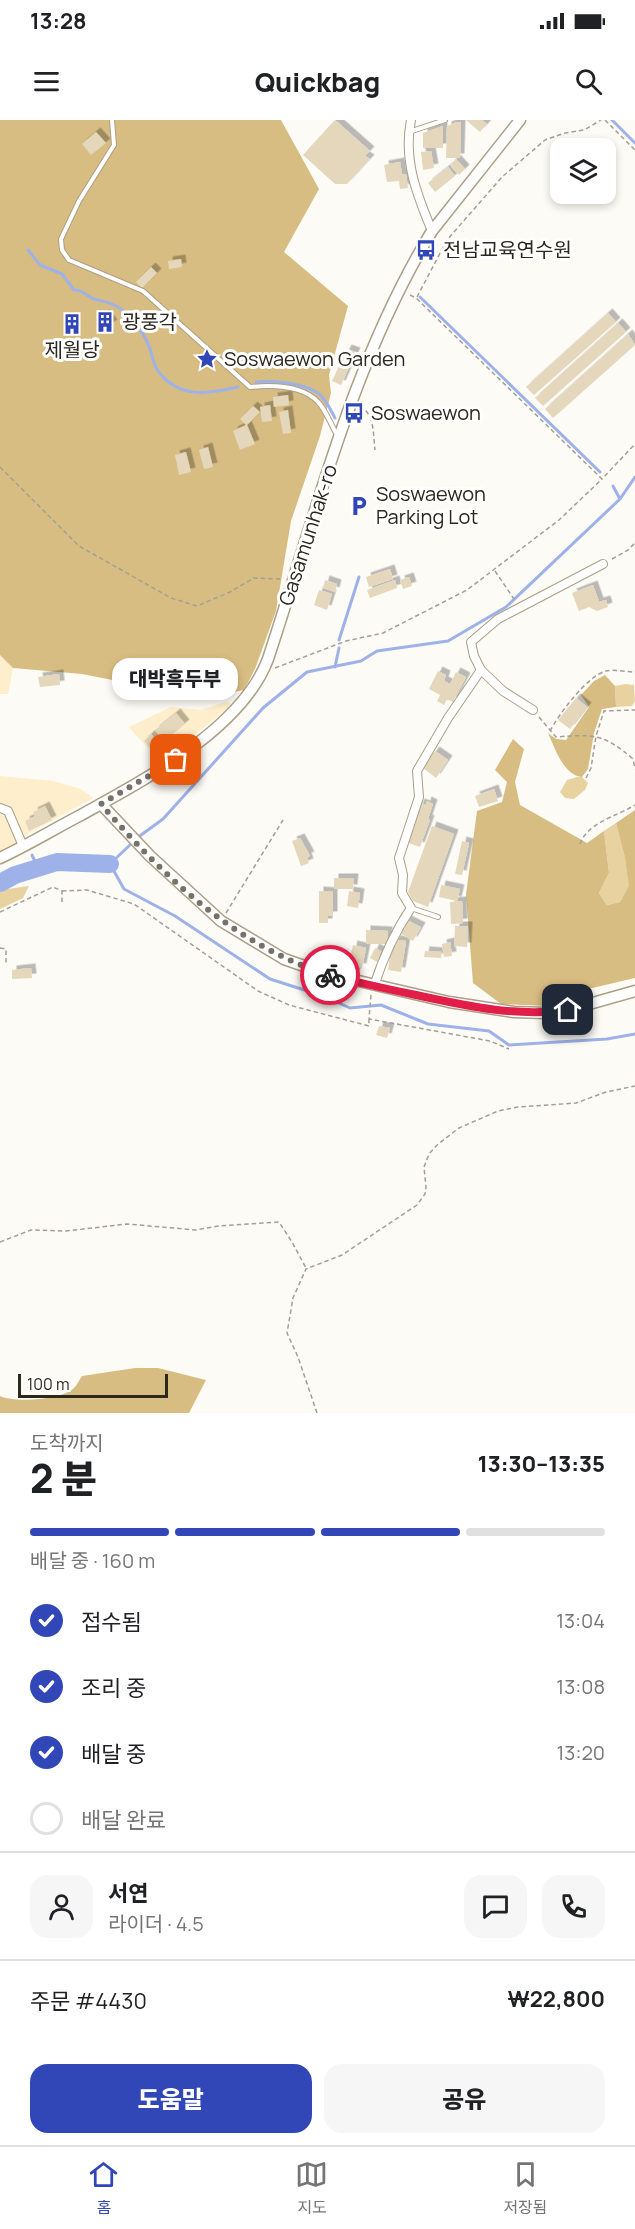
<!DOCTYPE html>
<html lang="ko">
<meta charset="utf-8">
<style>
body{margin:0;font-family:Manrope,"Noto Sans KR",sans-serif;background:#f6f6f6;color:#202124;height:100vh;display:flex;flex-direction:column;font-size:22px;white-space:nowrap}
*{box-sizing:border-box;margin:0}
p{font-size:20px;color:#757577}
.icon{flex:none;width:33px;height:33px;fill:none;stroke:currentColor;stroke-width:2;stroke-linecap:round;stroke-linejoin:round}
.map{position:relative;height:1293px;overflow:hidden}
.details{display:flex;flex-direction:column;background:#fff;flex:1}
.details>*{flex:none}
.tools{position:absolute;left:550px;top:18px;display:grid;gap:12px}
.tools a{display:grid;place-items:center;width:66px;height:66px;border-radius:12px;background:#fff;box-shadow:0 3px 9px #0003;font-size:30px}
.scale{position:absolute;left:18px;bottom:15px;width:150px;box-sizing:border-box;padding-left:6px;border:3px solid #2c281d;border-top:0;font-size:16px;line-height:21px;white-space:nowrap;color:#2c281d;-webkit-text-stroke:4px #fff;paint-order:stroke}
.pin{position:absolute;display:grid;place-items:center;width:51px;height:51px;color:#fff;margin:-26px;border-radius:12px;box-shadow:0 3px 9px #0006}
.courier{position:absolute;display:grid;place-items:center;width:60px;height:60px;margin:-30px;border:4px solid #e11d48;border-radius:50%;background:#fff;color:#222;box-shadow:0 2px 8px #0007}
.bubble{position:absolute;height:42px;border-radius:18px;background:#fff;box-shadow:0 3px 9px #0003;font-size:20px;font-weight:800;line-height:42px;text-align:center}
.head em{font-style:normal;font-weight:800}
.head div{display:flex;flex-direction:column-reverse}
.head{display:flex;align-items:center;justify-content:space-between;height:102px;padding:0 30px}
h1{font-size:39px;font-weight:800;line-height:45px}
.bar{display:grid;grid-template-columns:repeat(4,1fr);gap:9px 6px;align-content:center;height:72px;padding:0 30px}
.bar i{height:8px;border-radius:4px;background:#e0e0e0}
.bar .active{background:#3147b8}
.bar p{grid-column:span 4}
.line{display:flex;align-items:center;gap:15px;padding:0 30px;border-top:2px solid #e0e0e0}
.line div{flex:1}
.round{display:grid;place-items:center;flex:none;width:63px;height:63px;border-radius:18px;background:#f6f6f6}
ol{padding:0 30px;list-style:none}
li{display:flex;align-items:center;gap:18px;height:66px}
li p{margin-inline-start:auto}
li .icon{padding:6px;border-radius:50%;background:#3147b8;color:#fff;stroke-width:4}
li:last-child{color:#757577}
li i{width:33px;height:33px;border:3px solid #e0e0e0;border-radius:50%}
.action{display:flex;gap:12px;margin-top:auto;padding:12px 30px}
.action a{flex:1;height:69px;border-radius:18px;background:#3147b8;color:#fff;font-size:24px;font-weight:800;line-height:69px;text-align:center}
.action a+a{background:#f6f6f6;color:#202124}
.status{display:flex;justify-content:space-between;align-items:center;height:42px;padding:0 30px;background:#fff;direction:ltr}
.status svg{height:16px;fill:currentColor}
header{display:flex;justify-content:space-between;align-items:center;height:78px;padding:0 30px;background:#fff;font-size:27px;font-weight:800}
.dock{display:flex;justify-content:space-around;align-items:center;height:84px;border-top:2px solid #e0e0e0;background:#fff;font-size:16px;color:#757577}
.dock a{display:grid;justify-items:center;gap:3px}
.dock .active{color:#3147b8}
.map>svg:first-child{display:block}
.built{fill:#feeecb}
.green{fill:#e8d2a0}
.forest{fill:#d8bd82}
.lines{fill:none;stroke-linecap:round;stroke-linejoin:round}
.stream{stroke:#9eb2e9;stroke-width:3}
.river{stroke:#9eb2e9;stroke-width:18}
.building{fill:#e4d7bc;filter:url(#shadow)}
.service-casing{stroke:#ab9f85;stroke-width:6}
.minor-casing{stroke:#ab9f85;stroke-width:10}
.tertiary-casing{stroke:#ab9f85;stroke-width:13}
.secondary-casing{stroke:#ab9f85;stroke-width:13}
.path{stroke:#a29f97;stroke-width:1.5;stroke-dasharray:4.5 3;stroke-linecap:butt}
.service{stroke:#fff;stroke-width:4}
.minor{stroke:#fff;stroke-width:8}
.tertiary{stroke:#fff;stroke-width:10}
.secondary{stroke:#fff;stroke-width:10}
.done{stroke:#757269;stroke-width:6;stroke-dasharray:0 10.8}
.route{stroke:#e11d48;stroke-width:8}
.labels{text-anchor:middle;stroke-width:6;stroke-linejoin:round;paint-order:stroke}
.poi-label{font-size:20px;fill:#2c281d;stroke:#fff;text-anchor:start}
.street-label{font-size:20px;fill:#2c281d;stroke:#fff}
</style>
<div class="status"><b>13:28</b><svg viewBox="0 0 49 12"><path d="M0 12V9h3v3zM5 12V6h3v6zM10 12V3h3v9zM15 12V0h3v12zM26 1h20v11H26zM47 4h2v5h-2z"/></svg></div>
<header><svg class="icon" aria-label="menu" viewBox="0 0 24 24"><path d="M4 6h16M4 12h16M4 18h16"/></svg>Quickbag<svg class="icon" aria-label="search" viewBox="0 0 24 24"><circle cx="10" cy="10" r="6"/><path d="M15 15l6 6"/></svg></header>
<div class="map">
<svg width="635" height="1293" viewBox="0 0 635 1293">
<defs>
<filter id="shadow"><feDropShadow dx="4.5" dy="-4.5" stdDeviation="0" flood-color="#0004"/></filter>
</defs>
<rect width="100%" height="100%" fill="#fdfbf5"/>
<!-- built -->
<g class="built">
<polygon points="0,535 13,548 8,574 0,574"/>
<polygon points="228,581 232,585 160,642 129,607 171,587 201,590"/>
<polygon points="0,656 53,661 81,669 93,678 24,716 11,690 0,686"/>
<polygon points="0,694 7,696 18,723 0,732"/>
</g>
<!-- green -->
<g class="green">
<polygon points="626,564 634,565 635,581 632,586 616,587 615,566"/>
<polygon points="577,657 582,657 588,663 585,670 574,679 565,678 560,672 567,660"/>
<polygon points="616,703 625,738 630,766 620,782 607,785 599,773 609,753 604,711"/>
<polygon points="29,766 23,778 0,789 0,770"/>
</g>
<!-- forest -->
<g class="forest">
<polygon points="0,0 281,0 319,69 284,132 348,186 329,255 331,273 320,316 291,401 276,491 255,549 244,570 204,578 82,554 13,548 0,535"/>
<path d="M605 555 615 566 616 587 602 589 594 613 588 649 582 657C563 655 555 628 548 613L556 619 566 620 589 587 581 575 594 561Z"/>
<polygon points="513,619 524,629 515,662 520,685 587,723 604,711 609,753 599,773 607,785 620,782 629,766 625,738 616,703 635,690 635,858 588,869 561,872 563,881 546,886 501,884 473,863 466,774 477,691 502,682 507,662 495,650"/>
<path d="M135 1248H158L206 1260 189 1293H0V1276C15 1283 62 1280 74 1268 77 1265 79 1260 82 1256Z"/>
</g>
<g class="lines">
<!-- stream -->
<g class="stream">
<polyline points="612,0 635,23"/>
<path d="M28 130 40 145 62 154 74 170C83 169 87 177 94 179 102 181 109 182 116 186 132 194 144 213 150 229 152 236 154 245 158 251 179 279 208 274 238 267"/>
<polyline points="420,177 600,352"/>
<path d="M256 262C273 260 303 263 318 273 326 279 330 289 335 298"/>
<polyline points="613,366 620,379"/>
<polyline points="339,520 359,457"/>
<polyline points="335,547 339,528"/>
<polyline points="137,718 163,699 263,588 307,552 361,541 377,531 448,521 506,487 620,379 635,357"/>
<polyline points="132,723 110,744 124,769 175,796 270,859 323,876 350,888 381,885 428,904 489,911 509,925 607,919 635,914"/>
<polyline points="32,735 38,748"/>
</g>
<!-- river -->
<polyline class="river" points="0,763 15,755 57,742 110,744"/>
</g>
<!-- building -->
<g class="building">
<polygon points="335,0 370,31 365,36 370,39 347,64 335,64 303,35"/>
<polygon points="466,0 482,0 487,4 480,12"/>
<polygon points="457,2 461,2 460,38 446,38 447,6"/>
<polygon points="443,6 443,28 423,28 423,13"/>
<polygon points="96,12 106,23 91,35 82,24"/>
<polygon points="431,31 434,48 423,50 421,32"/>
<polygon points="456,39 465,49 459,55 450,45"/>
<polygon points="400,42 402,54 406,54 408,68 400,69 399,61 387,62 384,45"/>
<polygon points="448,47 455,56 435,72 428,63"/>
<polygon points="181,139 182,147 169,149 168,141"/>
<polygon points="151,147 157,153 142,168 136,162"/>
<polygon points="608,193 616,202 534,275 526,267"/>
<polygon points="105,194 113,204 105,209 98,200"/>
<polygon points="618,203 626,212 543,286 535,278"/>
<polygon points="628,214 635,225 553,298 545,289"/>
<polygon points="347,229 356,232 341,265 332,261"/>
<polygon points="288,275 289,285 274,287 273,277"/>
<polygon points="270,285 272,301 262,302 260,287"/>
<polygon points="253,286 260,292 247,305 255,324 240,330 233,311 246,305 240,299"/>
<polygon points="288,290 291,313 283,314 279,292"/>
<polygon points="208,327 213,347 204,349 199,330"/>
<polygon points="186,332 191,352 179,355 175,335"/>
<polygon points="390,449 393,459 369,467 366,457"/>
<polygon points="409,457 412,466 403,469 400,460"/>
<polygon points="325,460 337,464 335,472 323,468"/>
<polygon points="395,460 397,468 370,478 367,470"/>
<polygon points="593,465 599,482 606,480 608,487 597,491 589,487 579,491 572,473"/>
<polygon points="319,470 332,474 327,490 314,485"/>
<polygon points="438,551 446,555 444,561 450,564 456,552 466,557 453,582 447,579 444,585 437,581 440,575 429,569"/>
<polygon points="59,554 60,565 40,567 38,557"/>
<polygon points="576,578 587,587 570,609 558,600"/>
<polygon points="176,593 185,604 164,621 155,610"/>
<polygon points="151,614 164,629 157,636 144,621"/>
<polygon points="435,631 448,640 436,658 423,648"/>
<polygon points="494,669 498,681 479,687 475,676"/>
<polygon points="427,681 433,684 428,699 430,700 420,727 406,722 420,683 426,685"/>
<polygon points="45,686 52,700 29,711 25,701 35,696 33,692"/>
<polygon points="432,706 454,714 428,787 413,781 408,772"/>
<polygon points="300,718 310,736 307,737 309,743 301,746 292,721"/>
<polygon points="462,721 469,723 462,755 455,754"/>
<polygon points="334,758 354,758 353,769 334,769"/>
<polygon points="441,765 460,769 457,781 439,777"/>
<polygon points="319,771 333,772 333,796 328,796 328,803 319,803"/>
<polygon points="349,771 360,773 358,788 347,786"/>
<polygon points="462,781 463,803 451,804 450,782"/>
<polygon points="407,800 421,807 413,821 400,813"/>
<polygon points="455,806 468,806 467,827 454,826"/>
<polygon points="366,810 388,811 387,824 366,824"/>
<polygon points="396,820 406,821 401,852 388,850 391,828"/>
<polygon points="450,822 452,836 444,837 442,824"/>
<polygon points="353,825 366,828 362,848 357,847 356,854 347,852"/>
<polygon points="375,828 382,832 377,842 370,838"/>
<polygon points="425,831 442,832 441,838 424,837"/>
<polygon points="31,848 32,858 12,859 12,850"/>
<polygon points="379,906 390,908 387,918 376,915"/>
</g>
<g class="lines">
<!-- service casing -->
<g class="service-casing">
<g id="service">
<path d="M112 0 114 25 79 81 61 119 62 130 69 140 143 171 250 267C271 265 302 265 318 282 326 290 331 305 337 315"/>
<polyline points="409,12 445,0"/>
<polyline points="411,788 438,797"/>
</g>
</g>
<!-- minor casing -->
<g class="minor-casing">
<g id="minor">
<path d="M411 0C403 40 417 75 432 111"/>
<polyline points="481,550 503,571 533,590"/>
<polyline points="0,688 8,691 23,726"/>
<path d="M374 866C383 838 394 813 411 788L402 773 403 755 399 738 419 677 417 651 448 598 481 550 474 536 471 522 498 499 603 444"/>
</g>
</g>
<!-- tertiary casing -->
<g class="tertiary-casing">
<polyline id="tertiary" points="101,684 150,736 221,801 284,839 324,853 449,882 514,892 544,893 568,890 635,871"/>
</g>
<!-- secondary casing -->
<g class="secondary-casing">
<path id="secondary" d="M0 738C28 725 54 709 81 695 144 660 242 609 268 539 316 394 352 242 432 111L520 0"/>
</g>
<!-- path -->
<g class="path">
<polyline points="605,0 635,30"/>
<polyline points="410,175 416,178 602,359 635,324"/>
<polyline points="417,177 447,120 502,57 545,20 565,13 584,10 601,0"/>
<path d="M360 286C375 294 373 315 375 330"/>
<polyline points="0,347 79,426 171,478 197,486 230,472 254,458 283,459"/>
<polyline points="612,439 628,430 635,423"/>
<polyline points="495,451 514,479"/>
<polyline points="275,548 346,521 383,513 467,470 559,400 602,359"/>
<path d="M539 597 556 617C594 614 604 614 633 639L635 649"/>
<path d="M550 611C559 594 587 556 606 551 614 549 626 552 635 552"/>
<polyline points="586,658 591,648 596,616 604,591 635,590"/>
<path d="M580 724C587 703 617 696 635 685"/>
<polyline points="62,771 87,770 134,784 258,871 289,885 369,906 369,899"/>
<polyline points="0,792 53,767 62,771 62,783"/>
<polyline points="226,793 283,700"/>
<polyline points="0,828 6,829 6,845"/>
<polyline points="371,875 369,899 490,921 509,929"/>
<polyline points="0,1122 31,1110 66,1111 127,1104 196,1110 218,1106 279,1102 292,1122 306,1148"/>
<polyline points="317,1293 298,1237 287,1213 293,1178 306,1149 342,1135 417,1085 425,1074 426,1067 424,1047 429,1034 437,1025 459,1008 498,991 518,987 576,983 606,972 635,966"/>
</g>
<!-- service -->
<use href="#service" class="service"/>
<!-- minor -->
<use href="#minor" class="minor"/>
<!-- tertiary -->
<use href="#tertiary" class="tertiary"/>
<!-- secondary -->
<use href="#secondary" class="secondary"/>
</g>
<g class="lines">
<!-- done -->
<path class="done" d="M176 640 101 684C163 756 236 827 330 855"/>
<!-- route -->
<path class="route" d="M330 855C358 863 387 869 416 875 467 886 516 897 568 890"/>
</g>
<!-- icons -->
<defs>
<g id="bus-bare" transform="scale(1.62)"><path d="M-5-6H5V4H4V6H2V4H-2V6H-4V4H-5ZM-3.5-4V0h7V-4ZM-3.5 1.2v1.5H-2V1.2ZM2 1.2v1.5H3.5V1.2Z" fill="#3147b8" stroke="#fff" stroke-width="2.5" paint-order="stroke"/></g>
<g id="building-bare" transform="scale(1.62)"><path d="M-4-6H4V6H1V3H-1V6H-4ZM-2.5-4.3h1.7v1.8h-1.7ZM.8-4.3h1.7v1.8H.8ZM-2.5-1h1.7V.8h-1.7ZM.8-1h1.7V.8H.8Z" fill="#3147b8" stroke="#fff" stroke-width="2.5" paint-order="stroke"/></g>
<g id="sight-bare" transform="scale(1.62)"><path d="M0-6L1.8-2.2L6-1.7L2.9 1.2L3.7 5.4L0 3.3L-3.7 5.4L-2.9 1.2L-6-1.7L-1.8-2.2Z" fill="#3147b8" stroke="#fff" stroke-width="2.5" paint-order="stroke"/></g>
<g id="parking-bare" transform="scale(1.62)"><path d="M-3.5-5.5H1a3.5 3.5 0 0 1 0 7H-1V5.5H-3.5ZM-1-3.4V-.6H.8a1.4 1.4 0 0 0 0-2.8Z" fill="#3147b8" stroke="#fff" stroke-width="2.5" paint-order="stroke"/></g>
</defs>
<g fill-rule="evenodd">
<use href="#bus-bare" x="426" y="130"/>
<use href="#building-bare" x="105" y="202"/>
<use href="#building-bare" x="72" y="204"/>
<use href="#sight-bare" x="207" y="239"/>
<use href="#bus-bare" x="354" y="293"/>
<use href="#parking-bare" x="359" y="386"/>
</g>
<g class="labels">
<!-- poi labels -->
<g class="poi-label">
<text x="443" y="137">전남교육연수원</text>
<text x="122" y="209">광풍각</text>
<text x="72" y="237" text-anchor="middle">제월당</text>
<text x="224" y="246">Soswaewon Garden</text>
<text x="371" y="300">Soswaewon</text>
<text x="376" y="381">Soswaewon<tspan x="376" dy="23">Parking Lot</tspan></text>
</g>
<!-- street labels -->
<g class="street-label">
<text transform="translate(308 415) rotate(-72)" y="7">Gasamunhak-ro</text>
</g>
</g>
</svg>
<div class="tools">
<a><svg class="icon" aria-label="layers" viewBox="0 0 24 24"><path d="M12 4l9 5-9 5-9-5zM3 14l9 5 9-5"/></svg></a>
</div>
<div class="scale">100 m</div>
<div class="pin" style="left:176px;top:640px;background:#ea580c"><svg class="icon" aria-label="bag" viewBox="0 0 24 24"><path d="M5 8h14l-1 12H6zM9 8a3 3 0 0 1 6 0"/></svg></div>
<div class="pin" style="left:568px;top:890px;background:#1f2937"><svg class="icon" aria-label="home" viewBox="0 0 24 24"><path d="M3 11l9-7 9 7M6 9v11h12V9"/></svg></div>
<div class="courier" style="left:330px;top:855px"><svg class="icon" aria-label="bike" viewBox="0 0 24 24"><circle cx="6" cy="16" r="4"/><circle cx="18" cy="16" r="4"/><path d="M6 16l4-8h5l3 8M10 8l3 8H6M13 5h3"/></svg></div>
<div class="bubble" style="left:112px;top:538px;width:126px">대박흑두부</div>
</div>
<section class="details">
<div class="head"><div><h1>2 분</h1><p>도착까지</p></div><em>13:30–13:35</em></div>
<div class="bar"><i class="active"></i><i class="active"></i><i class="active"></i><i></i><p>배달 중 · 160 m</p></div>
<ol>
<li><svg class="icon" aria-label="check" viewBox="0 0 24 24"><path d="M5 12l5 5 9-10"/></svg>접수됨<p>13:04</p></li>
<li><svg class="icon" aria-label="check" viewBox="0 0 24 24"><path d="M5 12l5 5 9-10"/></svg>조리 중<p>13:08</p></li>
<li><svg class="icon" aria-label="check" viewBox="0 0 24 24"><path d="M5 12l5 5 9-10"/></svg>배달 중<p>13:20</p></li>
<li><i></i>배달 완료</li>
</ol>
<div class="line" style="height:108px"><a class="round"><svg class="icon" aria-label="person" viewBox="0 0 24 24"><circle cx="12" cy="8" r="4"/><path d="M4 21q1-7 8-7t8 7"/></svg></a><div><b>서연</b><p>라이더 · 4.5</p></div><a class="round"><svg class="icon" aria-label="chat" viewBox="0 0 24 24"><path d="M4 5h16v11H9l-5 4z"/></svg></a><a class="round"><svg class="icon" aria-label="phone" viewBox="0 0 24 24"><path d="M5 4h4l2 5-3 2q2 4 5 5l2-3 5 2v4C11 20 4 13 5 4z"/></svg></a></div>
<div class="line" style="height:78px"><div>주문 #4430</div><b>₩22,800</b></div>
<div class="action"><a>도움말</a><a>공유</a></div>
</section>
<nav class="dock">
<a class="active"><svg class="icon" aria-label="home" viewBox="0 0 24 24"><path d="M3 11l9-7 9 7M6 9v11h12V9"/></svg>홈</a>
<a><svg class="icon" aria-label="map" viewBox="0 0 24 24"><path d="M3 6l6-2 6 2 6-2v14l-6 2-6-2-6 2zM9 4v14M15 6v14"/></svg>지도</a>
<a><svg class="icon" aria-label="saved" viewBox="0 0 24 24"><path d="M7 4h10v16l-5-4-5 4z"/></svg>저장됨</a>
</nav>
